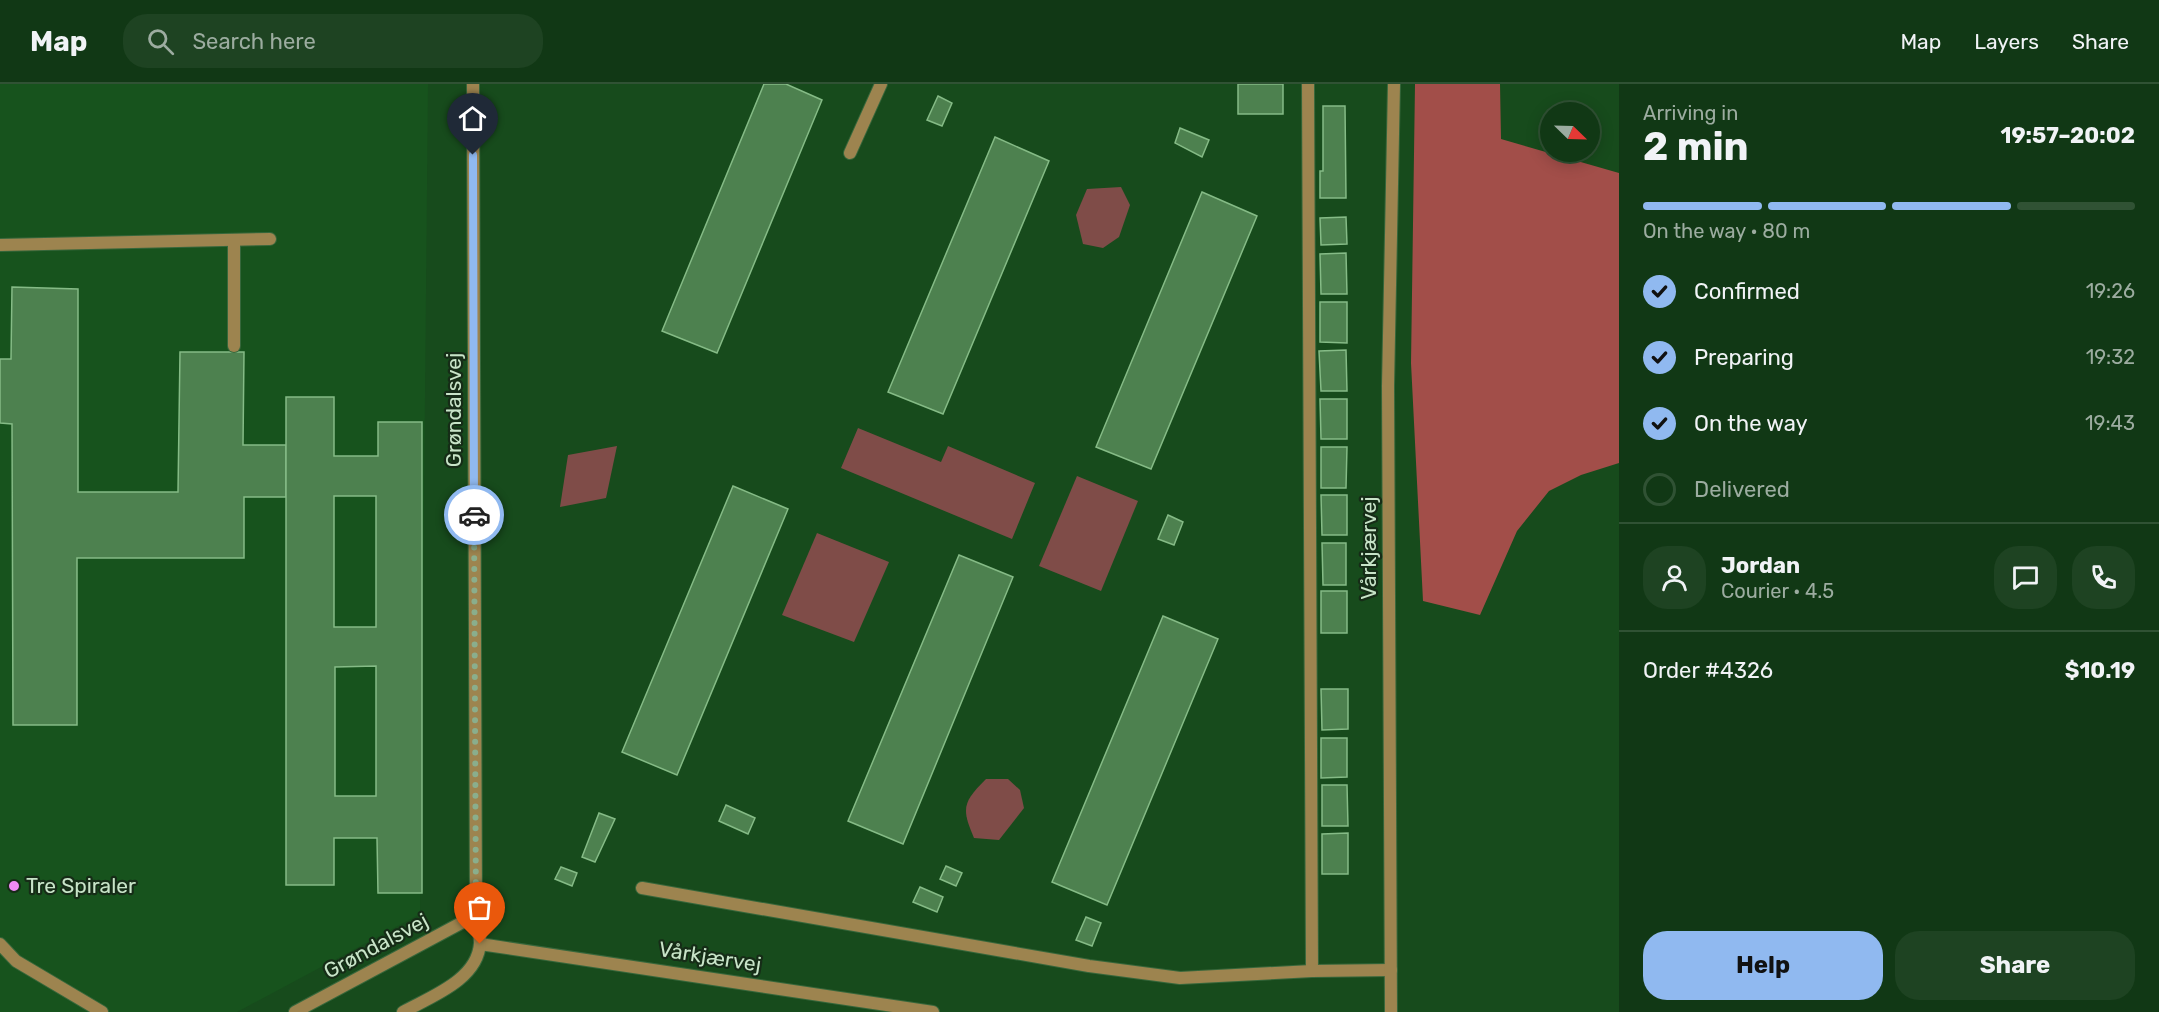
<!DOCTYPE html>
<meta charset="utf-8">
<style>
body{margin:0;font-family:Rubik,sans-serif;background:#1e4322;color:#f1f3f6;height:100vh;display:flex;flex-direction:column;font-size:22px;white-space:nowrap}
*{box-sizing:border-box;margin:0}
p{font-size:20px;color:#9caca0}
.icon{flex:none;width:33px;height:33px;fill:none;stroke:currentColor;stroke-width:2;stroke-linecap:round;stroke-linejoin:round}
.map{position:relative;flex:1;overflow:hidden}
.side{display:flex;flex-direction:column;background:#113815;width:540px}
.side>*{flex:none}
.needle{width:39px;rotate:113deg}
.buttons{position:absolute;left:1540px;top:18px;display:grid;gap:12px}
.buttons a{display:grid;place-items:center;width:60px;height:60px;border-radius:50%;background:#113815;box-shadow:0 3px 15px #0003,0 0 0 2px #305234;font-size:30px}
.pin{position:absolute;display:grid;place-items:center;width:51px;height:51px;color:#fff;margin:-62px -26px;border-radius:50% 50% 50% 0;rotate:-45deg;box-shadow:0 0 6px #0007}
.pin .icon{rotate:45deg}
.courier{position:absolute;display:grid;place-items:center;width:60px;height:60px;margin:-30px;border:4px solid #90b9f0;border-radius:50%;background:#fff;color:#222;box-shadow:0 2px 8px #0007}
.summary em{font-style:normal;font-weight:700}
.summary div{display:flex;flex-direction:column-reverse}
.summary{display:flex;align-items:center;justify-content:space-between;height:102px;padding:0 24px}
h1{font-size:39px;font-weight:700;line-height:45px}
.bar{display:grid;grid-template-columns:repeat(4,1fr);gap:9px 6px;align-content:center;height:72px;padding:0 24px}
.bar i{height:8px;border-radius:4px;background:#305234}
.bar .selected{background:#90b9f0}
.bar p{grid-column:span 4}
.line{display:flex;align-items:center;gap:15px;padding:0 24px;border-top:2px solid #305234}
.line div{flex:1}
.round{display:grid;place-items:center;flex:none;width:63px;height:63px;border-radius:24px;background:#1e4322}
ol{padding:0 24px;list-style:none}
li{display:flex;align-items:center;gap:18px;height:66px}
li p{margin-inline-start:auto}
li .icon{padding:6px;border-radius:50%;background:#90b9f0;color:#111;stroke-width:4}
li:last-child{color:#9caca0}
li i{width:33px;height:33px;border:3px solid #305234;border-radius:50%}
.cta{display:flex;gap:12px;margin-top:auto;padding:12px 24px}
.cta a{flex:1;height:69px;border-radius:24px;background:#90b9f0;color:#111;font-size:24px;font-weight:700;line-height:69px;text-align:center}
.cta a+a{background:#1e4322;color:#f1f3f6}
header{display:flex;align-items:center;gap:36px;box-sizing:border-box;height:84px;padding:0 30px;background:#113815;border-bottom:2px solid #305234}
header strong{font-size:28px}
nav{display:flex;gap:33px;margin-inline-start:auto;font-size:21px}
.search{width:420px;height:54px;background:#1e4322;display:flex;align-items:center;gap:15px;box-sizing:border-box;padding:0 21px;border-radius:24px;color:#9caca0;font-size:22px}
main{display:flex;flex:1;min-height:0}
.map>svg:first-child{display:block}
.built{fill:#17531d}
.green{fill:#7f4c48}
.forest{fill:#a24e49}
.building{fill:#4d814f;stroke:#85bb86;stroke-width:1.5;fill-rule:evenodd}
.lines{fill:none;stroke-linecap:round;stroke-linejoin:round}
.service-casing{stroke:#37673b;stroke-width:14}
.minor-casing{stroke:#37673b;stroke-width:14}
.tertiary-casing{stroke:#37673b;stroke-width:14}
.service{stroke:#9d844f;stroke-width:12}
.minor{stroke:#9d844f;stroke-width:12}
.tertiary{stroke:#9d844f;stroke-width:12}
.done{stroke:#8aae8c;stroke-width:6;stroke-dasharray:0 10.8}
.route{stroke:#90b9f0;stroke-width:8}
.poi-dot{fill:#f08bf6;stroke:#162c17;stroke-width:2}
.labels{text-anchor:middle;stroke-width:4.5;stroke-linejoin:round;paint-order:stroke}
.street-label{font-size:21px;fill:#c8e4c8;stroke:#162c17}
.poi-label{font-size:21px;fill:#c8e4c8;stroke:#162c17;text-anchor:start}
</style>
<header>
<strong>Map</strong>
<div class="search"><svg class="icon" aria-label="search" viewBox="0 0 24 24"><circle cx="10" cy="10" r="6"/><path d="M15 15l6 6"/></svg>Search here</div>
<nav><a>Map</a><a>Layers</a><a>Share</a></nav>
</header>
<main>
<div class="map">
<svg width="1619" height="928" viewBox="0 0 1619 928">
<rect width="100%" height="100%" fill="#174b1c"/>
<!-- built -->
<polygon class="built" points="0,0 428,0 420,830 237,928 0,928"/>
<!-- green -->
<g class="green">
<polygon points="1121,103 1130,121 1119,153 1103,164 1083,160 1076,131 1087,105"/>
<polygon points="858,344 941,378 948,362 1035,399 1012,455 841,384"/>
<polygon points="617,362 606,414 560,423 568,371"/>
<polygon points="1077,392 1138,417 1101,507 1039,482"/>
<polygon points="817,449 889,478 854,558 782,531"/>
<path d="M986 695H1008L1020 706 1024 724 999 756 974 754C961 724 963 718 986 695Z"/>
</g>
<!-- forest -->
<polygon class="forest" points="1415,0 1500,0 1501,55 1619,89 1619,379 1581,391 1549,407 1517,447 1480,531 1423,517 1411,279"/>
<!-- building -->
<g class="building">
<polygon points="764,0 786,0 822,16 717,269 662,247"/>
<rect x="1238" y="0" width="45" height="30"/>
<polygon points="938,12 952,19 942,42 927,36"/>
<polygon points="1323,22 1345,22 1346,114 1320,114 1320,87 1323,87"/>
<polygon points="1180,44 1209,56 1202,73 1175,59"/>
<polygon points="995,53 1049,77 943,330 888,308"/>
<polygon points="1202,108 1257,132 1151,385 1096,363"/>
<polygon points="1346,133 1347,160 1321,161 1320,134"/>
<polygon points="1346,169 1347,210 1321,210 1320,170"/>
<polygon points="12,203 78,205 78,408 178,408 180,268 244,268 243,361 286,361 286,413 244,413 244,474 77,474 77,641 13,641 12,340 0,339 0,275 11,275"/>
<polygon points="1320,218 1347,218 1347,259 1320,258"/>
<polygon points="1346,266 1347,307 1321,307 1319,267"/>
<path d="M286 313H334V372H378V338H422V809H378L377 754H334V801H286ZM334 412H376V543H334ZM376 582V712H335V583Z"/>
<polygon points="1320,315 1347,315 1347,355 1321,355"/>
<polygon points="1321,363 1347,363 1346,404 1321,404"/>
<polygon points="733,402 788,425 677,691 622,668"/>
<polygon points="1321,411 1347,411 1347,451 1322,451"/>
<polygon points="1168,431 1183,438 1174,461 1158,455"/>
<polygon points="1322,459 1346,459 1346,501 1323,501"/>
<polygon points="959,471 1013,493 903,760 848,737"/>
<rect x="1321" y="507" width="26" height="42"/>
<polygon points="1163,532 1218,555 1107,821 1052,798"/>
<polygon points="1321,605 1348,605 1348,645 1322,646"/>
<polygon points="1321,654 1347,654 1347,693 1321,694"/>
<polygon points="1322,701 1347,701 1348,742 1322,742"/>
<polygon points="726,721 755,734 748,750 719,737"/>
<polygon points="599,729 615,735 595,778 582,773"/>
<polygon points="1348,749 1348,790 1322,790 1322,750"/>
<polygon points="946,782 962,789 956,802 940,795"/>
<polygon points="561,783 577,789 572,802 555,795"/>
<polygon points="920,803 943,813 937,828 913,818"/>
<polygon points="1086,833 1101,839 1092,862 1076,856"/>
</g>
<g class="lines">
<!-- service casing -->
<g class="service-casing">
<g id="service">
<polyline points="1308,0 1312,887"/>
<polyline points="850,69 881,0"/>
<polyline points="0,161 270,155"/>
<polyline points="234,262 234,156"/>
<polyline points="642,804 1089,882 1180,894 1312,887 1391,886"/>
<polyline points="0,860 16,877 102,928"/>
</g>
</g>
<!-- minor casing -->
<g class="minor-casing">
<g id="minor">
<polyline points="480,860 933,928"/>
<polyline points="1391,928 1388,302 1394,0"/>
</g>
</g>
<!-- tertiary casing -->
<g class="tertiary-casing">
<g id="tertiary">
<polyline points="295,928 476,831"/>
<path d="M403 928C430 913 478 896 480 859 480 850 477 840 476 831L473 0"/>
</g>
</g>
<!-- service -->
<use href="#service" class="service"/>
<!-- minor -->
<use href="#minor" class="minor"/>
<!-- tertiary -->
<use href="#tertiary" class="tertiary"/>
</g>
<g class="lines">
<!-- done -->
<polyline class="done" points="474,431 476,831 480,860"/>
<!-- route -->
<polyline class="route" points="473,71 474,431"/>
</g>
<!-- markers -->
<circle class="poi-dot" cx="14" cy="802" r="6"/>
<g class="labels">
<!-- street labels -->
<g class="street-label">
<text transform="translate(454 326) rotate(-90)" y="7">Grøndalsvej</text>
<text transform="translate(1369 464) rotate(-90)" y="7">Vårkjærvej</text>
<text transform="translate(376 862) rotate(-28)" y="7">Grøndalsvej</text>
<text transform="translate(710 873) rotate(9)" y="7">Vårkjærvej</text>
</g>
<!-- poi labels -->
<g class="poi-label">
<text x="26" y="809">Tre Spiraler</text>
</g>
</g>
</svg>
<div class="buttons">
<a><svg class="needle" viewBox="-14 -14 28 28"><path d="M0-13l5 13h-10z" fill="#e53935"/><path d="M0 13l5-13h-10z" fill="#9caca0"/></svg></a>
</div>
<div class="pin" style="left:480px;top:860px;background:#ea580c"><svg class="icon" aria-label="bag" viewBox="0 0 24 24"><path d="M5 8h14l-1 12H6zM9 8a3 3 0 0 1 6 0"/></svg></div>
<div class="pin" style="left:473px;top:71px;background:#1f2937"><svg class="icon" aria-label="home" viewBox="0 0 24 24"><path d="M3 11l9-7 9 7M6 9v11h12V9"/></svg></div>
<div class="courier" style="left:474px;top:431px"><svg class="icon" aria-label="car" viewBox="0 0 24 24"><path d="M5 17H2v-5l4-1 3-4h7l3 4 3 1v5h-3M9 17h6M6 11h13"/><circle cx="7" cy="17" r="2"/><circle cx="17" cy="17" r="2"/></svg></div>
</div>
<section class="side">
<div class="summary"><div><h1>2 min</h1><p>Arriving in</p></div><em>19:57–20:02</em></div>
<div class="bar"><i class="selected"></i><i class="selected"></i><i class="selected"></i><i></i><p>On the way · 80 m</p></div>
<ol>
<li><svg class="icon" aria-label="check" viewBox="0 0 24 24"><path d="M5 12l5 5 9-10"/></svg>Confirmed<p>19:26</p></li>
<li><svg class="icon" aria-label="check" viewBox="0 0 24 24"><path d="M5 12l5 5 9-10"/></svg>Preparing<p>19:32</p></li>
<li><svg class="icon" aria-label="check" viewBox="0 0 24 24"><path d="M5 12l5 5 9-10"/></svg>On the way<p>19:43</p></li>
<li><i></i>Delivered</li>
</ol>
<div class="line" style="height:108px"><a class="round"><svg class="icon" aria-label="person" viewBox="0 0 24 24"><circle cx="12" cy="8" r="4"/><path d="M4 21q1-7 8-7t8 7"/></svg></a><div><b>Jordan</b><p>Courier · 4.5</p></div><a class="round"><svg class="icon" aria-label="chat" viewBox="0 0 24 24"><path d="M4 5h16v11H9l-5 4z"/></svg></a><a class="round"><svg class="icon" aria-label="phone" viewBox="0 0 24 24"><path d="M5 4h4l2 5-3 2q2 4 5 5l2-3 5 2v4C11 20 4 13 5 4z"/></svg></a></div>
<div class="line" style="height:78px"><div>Order #4326</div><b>$10.19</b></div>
<div class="cta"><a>Help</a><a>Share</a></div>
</section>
</main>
